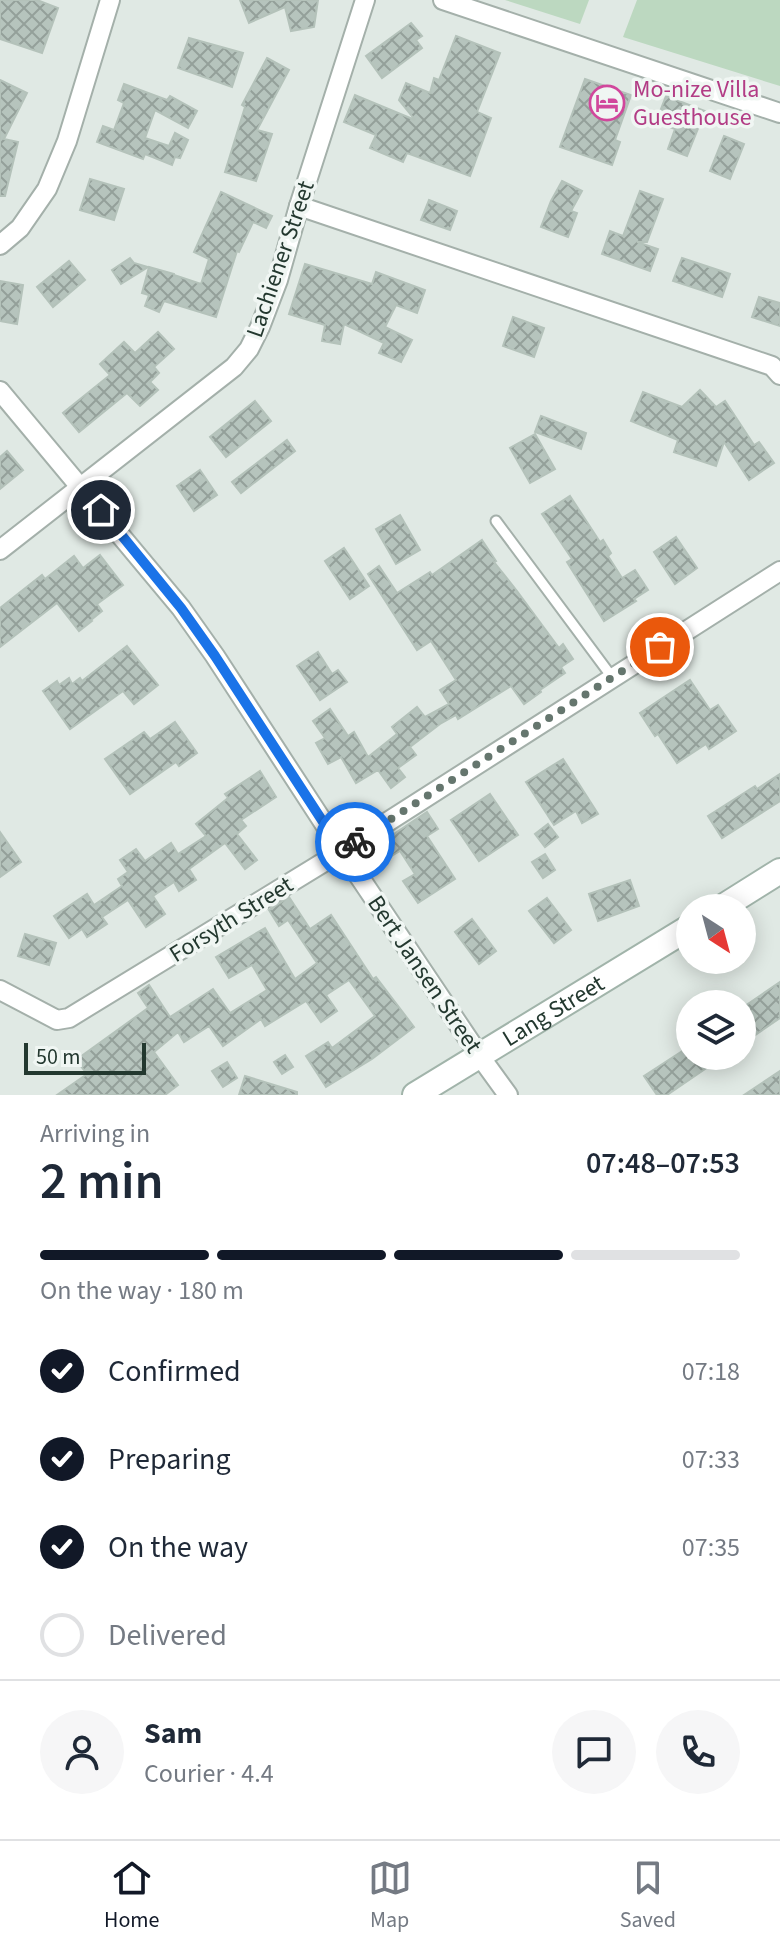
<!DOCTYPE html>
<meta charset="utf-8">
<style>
body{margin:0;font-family:"Source Sans 3",sans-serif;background:#f6f6f7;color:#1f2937;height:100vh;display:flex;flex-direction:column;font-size:30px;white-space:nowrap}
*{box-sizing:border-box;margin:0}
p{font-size:26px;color:#747a83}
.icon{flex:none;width:44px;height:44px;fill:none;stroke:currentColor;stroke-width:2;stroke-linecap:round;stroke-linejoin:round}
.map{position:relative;height:1095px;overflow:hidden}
.sheet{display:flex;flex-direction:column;background:#fff;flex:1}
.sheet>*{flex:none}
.needle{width:52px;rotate:144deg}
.controls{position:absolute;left:676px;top:894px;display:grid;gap:16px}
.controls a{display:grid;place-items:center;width:80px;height:80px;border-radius:50%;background:#fff;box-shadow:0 4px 20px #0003;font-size:40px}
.scale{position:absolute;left:24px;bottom:20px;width:122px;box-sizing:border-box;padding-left:8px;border:4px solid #23382f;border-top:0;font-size:22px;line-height:28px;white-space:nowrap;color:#23382f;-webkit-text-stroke:6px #f0f6f3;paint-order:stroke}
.pin{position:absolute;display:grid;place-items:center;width:68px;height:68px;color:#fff;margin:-34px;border:4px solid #fff;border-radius:50%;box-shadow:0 2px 8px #0007}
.courier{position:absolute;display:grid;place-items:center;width:80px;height:80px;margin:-40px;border:6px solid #1a73e8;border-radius:50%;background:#fff;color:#222;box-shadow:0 2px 10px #0007}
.headline em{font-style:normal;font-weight:600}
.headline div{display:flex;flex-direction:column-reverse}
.headline{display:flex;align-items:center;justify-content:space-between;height:136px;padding:0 40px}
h1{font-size:52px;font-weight:600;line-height:60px}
.bar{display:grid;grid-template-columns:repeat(4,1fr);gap:12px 8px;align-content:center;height:96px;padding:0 40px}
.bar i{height:10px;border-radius:6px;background:#e0e1e3}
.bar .current{background:#111827}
.bar p{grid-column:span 4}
.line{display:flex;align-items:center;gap:20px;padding:0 40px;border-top:2px solid #e0e1e3}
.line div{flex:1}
.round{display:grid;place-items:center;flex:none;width:84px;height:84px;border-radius:42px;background:#f6f6f7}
ol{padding:0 40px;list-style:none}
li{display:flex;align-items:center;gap:24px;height:88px}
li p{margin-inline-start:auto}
li .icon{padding:8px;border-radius:50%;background:#111827;color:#fff;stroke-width:4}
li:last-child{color:#747a83}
li i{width:44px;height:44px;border:4px solid #e0e1e3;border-radius:50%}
.tab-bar{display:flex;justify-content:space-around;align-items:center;height:112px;border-top:2px solid #e0e1e3;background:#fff;font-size:22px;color:#747a83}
.tab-bar a{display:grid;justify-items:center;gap:4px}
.tab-bar .current{color:#111827}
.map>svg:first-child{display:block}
.grass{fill:#bcd8c0}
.building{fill:url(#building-cross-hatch);stroke:#b4c2ba;stroke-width:2}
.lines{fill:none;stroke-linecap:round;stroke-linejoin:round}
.lane-casing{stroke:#a4b0aa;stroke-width:13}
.street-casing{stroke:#a4b0aa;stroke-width:22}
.secondary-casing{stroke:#a1b4aa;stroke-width:28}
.lane{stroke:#fff;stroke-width:9}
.street{stroke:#fff;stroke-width:18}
.secondary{stroke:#fff;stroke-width:24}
.done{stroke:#65766e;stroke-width:8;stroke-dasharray:0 14.4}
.route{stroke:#1a73e8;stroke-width:10}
.labels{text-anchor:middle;stroke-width:7;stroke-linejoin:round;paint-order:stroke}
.hotel-label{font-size:24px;fill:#b23c85;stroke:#f0f6f3;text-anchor:start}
.street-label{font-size:24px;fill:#23382f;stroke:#f0f6f3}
</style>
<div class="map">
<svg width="780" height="1095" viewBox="0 0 780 1095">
<defs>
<pattern id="building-cross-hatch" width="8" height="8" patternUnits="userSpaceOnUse" patternTransform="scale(2)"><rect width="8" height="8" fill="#b6c4bd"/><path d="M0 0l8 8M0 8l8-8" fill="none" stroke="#94a09a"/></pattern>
</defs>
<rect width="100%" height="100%" fill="#e0e9e4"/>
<!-- grass -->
<g class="grass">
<polygon points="505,0 589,0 580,24"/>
<polygon points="637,0 780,0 780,86 623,37"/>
</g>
<!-- building -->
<g class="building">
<polygon points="0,0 37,0 58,8 42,53 0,39"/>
<polygon points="240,0 318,0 314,27 291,31 285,7 249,23"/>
<polygon points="411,23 422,36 416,40 422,48 382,78 366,56"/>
<polygon points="456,36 500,53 477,112 491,118 470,176 407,153 403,162 370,148 376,135 344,122 355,95 415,120 399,100 406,83 430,93 434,78 439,80"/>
<polygon points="189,38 243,53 232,87 178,68"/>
<polygon points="267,58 289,70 257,130 272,134 256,181 225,172 245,107 242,105"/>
<polygon points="585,79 631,95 615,140 620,142 612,165 560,147"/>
<polygon points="0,80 27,93 4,139 18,142 5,196 0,196"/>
<polygon points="124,84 167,100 170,96 197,111 188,128 155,110 145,138 169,146 175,133 188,140 180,158 175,157 172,165 145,154 143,159 97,142 103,126 114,130 124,103 118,100"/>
<polygon points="666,96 705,111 687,156 668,149 675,129 656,122"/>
<polygon points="724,136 744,144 730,179 710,171"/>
<polygon points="90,179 124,189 114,220 80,210"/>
<polygon points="562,181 582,191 571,211 577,213 568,237 541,227 551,201"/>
<polygon points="640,191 663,199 647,242 637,242 658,249 650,271 602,254 610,231 623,236"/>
<polygon points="221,192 272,216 266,228 253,222 239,252 237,251 216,317 164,301 159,312 145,306 149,295 142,293 149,267 174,274 174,275 201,284 209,259 194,252"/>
<polygon points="429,200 457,211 450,230 421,220"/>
<polygon points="130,258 134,263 148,267 121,284 112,270"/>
<polygon points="682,258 730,274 722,297 673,281"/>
<polygon points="69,261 85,280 53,307 37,287"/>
<polygon points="305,264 372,284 376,272 425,290 417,313 396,305 385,327 412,340 401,362 379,353 384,343 344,324 340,344 322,341 325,325 289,314"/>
<polygon points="0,281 23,285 17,324 0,321"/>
<polygon points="759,297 780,303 780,326 752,317"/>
<polygon points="513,317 544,328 534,357 503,346"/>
<polygon points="158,332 174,349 154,367 159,373 150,382 158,390 140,406 127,393 79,432 63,413 110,375 100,364 124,342 135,353"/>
<polygon points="700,390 716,407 725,401 754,445 759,442 774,463 749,480 724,442 716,466 674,452 678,440 631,421 643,392 682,407"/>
<polygon points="255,401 271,421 226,457 210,437"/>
<polygon points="541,416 586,433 581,449 535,432"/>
<polygon points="535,434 555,469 530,483 510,448"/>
<polygon points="287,440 295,451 241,493 232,482"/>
<polygon points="7,451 23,470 0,489 0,457"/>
<polygon points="200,470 217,495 194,511 177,486"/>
<polygon points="570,496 600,542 603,540 611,553 608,556 622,578 635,570 648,590 634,599 636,601 604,621 567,562 572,559 542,514"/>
<polygon points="400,515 420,550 396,564 376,529"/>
<polygon points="676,537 697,568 675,584 654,552"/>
<polygon points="482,540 496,561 494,562 517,591 559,648 563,644 573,659 561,667 565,673 540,690 541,692 524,704 511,686 458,719 456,715 440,724 410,747 416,755 398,768 405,777 391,788 378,770 356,783 341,757 328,764 316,743 325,738 313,721 330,709 348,736 354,732 368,757 397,734 392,727 417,707 425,717 449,704 440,690 456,680 431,641 417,650 368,574 379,566 397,593 430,572 432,575"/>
<polygon points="344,548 369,586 350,599 325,561"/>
<polygon points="100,555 123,585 97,604 102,611 91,620 92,621 79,631 57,603 0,647 0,608 42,575 45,579 74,556 83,568"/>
<polygon points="127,646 158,685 134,704 123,691 70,729 43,691 57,681 59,685 69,678 72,684 80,678 82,681"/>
<polygon points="318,652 332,674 338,670 347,682 320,700 297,666"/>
<polygon points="690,680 710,710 718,705 736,731 709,749 706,744 677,763 658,734 655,736 640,713"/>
<polygon points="175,722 197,753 179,766 176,762 130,794 105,759 144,732 150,739"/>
<polygon points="563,759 598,814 582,823 576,811 554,825 526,782"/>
<polygon points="260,771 276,797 241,820 246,826 237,834 257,860 245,869 225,843 189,869 196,880 179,891 174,882 153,896 165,914 146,927 128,900 102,917 107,924 87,937 82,929 69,938 54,916 87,894 94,905 122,886 118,879 128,872 120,860 136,849 145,861 171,843 178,854 206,836 196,824 228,798 225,794"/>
<polygon points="780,774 780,801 722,838 708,816 755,786 757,789"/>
<polygon points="490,794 518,835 479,861 451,820"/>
<polygon points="427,812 438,829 427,836 455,879 418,903 403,881 415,874 400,851 388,858 379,844"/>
<polygon points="548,824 558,837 545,847 535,834"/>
<polygon points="0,832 21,862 0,877"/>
<polygon points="545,854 555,870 543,878 532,862"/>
<polygon points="630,880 639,906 598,921 589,894"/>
<polygon points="289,897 310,929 331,915 373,979 376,977 414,1027 372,1059 326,1087 306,1056 328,1042 332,1048 375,1016 349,980 326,995 337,1011 321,1022 306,1001 265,1026 261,1019 223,1046 209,1026 184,1042 178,1032 154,1052 178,1085 165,1095 57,1095 87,1074 76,1060 148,1008 138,993 149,985 170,1017 213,989 230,1013 267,990 252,965 229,978 216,957 265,928 295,979 317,963 288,920 279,926 269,910"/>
<polygon points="547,898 571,930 554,943 529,911"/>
<polygon points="472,919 496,951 479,964 455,932"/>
<polygon points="25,934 56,943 49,965 18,956"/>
<polygon points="780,982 780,1018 742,1044 742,1008"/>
<polygon points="690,1046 690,1056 724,1056 667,1095 657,1095 644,1076"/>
<polygon points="285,1055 293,1067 282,1074 274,1062"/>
<polygon points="227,1062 237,1078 223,1087 212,1071"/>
<polygon points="780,1071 780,1095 744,1095"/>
<polygon points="245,1076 297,1092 297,1095 239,1095"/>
</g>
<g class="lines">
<!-- lane casing -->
<g class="lane-casing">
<polyline id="lane" points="496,521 612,677"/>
</g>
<!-- street casing -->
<g class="street-casing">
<g id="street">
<polyline points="443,0 780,113"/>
<polyline points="299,206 772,366 780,375"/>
<polyline points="0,245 20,228 47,189 67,141 110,0"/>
<polyline points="0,391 181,608 215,656 342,851 479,1055 508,1095"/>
<polyline points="0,550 234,367 249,349 260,327 278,280 299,206 365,0"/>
<polyline points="0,990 57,1020 69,1018 342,851 780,571"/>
</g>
</g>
<!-- secondary casing -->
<g class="secondary-casing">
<g id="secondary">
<polyline points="721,908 780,871"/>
<path id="s1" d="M415 1095 690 927"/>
</g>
</g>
<!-- lane -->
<use href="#lane" class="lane"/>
<!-- street -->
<use href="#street" class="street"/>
<!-- secondary -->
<use href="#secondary" class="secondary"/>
</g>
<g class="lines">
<!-- done -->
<polyline class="done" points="355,842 660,647"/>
<!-- route -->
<polyline class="route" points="101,510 181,608 215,656 342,851 355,842"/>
</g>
<!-- icons -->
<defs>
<g id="hotel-ring" transform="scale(1.8)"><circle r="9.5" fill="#f0f6f3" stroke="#d1479c" stroke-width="1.5"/><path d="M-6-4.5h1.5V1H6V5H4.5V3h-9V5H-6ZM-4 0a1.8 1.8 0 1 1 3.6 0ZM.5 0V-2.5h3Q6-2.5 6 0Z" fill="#d1479c"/></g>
</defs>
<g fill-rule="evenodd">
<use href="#hotel-ring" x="607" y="103"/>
</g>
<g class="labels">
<!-- hotel labels -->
<g class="hotel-label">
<text x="633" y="97">Mo-nize Villa<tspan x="633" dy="28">Guesthouse</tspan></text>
</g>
<!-- street labels -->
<g class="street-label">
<text transform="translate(280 259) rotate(-71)" y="8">Lachiener Street</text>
<text transform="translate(231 919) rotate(-32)" y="8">Forsyth Street</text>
<text transform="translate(425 974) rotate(56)" y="8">Bert Jansen Street</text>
<text dy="8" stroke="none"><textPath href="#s1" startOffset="162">Lang Street</textPath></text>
</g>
</g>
</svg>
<div class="controls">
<a><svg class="needle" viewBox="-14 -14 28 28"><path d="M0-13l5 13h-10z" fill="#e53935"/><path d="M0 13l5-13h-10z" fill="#747a83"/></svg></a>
<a><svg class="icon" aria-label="layers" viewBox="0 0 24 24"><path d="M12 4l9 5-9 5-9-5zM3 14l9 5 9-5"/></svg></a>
</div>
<div class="scale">50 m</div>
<div class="pin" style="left:660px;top:647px;background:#ea580c"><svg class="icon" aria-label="bag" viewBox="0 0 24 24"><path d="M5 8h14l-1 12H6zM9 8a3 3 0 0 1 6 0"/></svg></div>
<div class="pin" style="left:101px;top:510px;background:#1f2937"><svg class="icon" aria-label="home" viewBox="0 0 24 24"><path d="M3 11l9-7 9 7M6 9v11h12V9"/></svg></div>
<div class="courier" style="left:355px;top:842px"><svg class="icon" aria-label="bike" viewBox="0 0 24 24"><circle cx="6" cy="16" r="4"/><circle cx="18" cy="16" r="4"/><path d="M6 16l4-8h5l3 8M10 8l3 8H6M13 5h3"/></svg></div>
</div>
<section class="sheet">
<div class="headline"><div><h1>2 min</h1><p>Arriving in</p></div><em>07:48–07:53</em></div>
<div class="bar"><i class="current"></i><i class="current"></i><i class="current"></i><i></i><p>On the way · 180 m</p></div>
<ol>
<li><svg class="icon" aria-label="check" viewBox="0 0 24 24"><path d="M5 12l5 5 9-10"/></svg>Confirmed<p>07:18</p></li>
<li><svg class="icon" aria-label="check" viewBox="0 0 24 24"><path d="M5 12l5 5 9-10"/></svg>Preparing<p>07:33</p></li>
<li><svg class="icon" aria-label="check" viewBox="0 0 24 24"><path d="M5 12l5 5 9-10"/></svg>On the way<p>07:35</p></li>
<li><i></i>Delivered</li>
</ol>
<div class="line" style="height:144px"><a class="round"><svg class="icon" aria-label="person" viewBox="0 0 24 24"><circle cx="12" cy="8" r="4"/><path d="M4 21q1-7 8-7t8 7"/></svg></a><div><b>Sam</b><p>Courier · 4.4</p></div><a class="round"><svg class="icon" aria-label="chat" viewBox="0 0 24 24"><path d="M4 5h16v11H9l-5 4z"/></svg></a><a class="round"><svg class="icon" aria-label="phone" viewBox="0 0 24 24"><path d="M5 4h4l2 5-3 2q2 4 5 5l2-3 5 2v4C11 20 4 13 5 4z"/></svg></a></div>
</section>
<nav class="tab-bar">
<a class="current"><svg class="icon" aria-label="home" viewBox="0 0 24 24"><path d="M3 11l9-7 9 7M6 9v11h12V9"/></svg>Home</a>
<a><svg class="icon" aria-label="map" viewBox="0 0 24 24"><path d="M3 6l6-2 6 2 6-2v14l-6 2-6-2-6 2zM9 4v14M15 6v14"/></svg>Map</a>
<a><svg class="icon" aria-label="saved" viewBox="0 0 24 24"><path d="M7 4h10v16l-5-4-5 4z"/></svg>Saved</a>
</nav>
